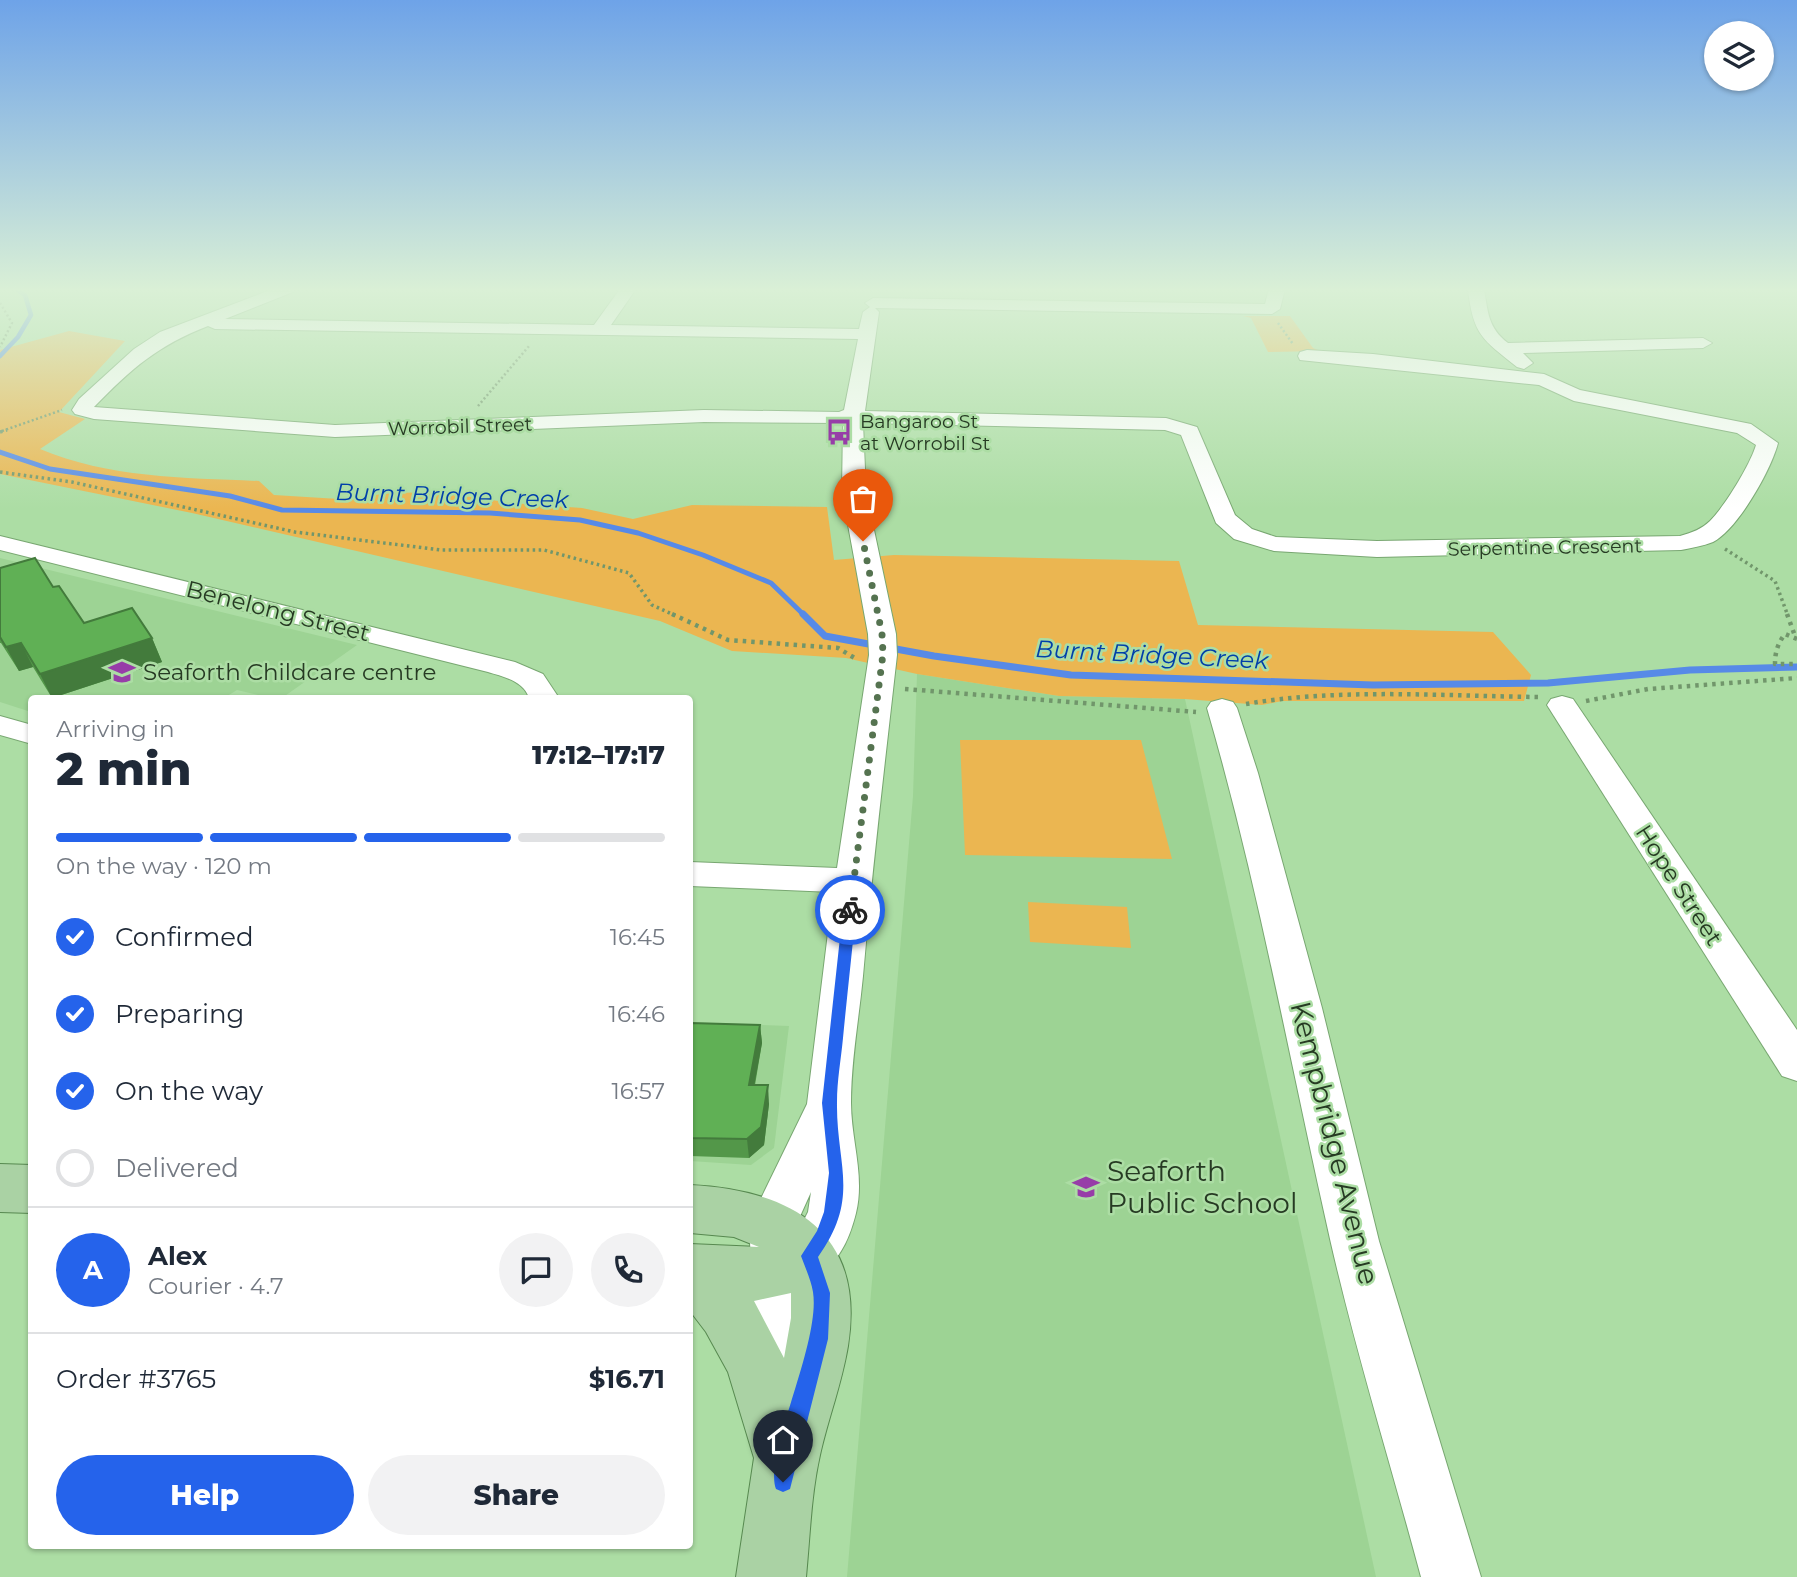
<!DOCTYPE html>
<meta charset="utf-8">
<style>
body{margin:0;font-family:Montserrat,sans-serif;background:#f2f2f3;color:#1f2937;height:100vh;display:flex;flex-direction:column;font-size:26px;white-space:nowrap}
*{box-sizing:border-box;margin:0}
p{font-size:23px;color:#747a83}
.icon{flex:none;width:38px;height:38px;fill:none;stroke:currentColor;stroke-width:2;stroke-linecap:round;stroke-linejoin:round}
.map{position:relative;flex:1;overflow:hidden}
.details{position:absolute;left:28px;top:695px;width:665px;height:854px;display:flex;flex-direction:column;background:#fff;border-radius:7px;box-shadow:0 2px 5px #0004}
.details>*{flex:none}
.controls{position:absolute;left:1704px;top:21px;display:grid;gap:14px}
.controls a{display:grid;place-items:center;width:70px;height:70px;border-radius:50%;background:#fff;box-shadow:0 2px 5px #0004;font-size:35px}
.pin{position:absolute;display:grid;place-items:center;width:60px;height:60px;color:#fff;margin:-72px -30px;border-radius:50% 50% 50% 0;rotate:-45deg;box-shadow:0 0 7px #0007}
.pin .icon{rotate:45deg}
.courier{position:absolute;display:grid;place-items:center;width:70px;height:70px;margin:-35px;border:5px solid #2563eb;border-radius:50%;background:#fff;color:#222;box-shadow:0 2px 9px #0007}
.overview em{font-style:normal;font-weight:800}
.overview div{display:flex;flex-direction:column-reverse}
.overview{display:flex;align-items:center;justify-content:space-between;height:119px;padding:0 28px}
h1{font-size:46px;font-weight:800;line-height:52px}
.bar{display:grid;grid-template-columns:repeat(4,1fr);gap:10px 7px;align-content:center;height:84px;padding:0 28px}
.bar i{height:9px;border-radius:5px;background:#e0e1e3}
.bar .on{background:#2563eb}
.bar p{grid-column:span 4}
.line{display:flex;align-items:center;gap:18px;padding:0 28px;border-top:2px solid #e0e1e3}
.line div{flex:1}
.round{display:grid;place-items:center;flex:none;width:74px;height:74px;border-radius:37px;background:#f2f2f3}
ol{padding:0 28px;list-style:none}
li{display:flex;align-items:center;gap:21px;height:77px}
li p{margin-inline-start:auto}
li .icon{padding:7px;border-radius:50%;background:#2563eb;color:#fff;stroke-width:4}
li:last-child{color:#747a83}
li i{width:38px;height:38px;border:4px solid #e0e1e3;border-radius:50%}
.button{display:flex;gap:14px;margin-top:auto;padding:14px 28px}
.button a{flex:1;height:80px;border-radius:42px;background:#2563eb;color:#fff;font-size:28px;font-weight:800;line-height:80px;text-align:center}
.button a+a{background:#f2f2f3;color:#1f2937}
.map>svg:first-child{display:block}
.built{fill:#9dd394}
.green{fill:#ebb651}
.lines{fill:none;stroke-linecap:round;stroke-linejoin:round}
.stream-far2{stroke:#578ae7;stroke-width:4.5}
.stream-far1{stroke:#578ae7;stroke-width:5}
.stream{stroke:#578ae7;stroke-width:7}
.minor-casing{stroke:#78a771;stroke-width:2}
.major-casing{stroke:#578950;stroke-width:2}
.path-far2{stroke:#71966b;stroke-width:2.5;stroke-dasharray:2 2.5;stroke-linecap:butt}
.path-far1{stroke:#71966b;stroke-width:3.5;stroke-dasharray:2.5 3.5;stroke-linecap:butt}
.path{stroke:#71966b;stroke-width:4.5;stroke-dasharray:3.5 5;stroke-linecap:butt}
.minor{fill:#fff;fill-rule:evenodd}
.major{fill:#aad2a4;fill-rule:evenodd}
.wall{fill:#539749}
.shaded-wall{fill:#437b3c}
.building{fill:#60b055;stroke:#437b3c;stroke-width:2}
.route{fill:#2563eb}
.done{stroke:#557350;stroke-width:7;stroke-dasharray:0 12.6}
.labels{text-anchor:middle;stroke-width:5;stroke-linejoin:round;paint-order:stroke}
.far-poi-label{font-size:19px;fill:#263a23;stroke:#acdda4;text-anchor:start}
.far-street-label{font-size:19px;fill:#263a23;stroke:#acdda4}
.street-label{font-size:23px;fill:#263a23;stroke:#acdda4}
.poi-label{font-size:23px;fill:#263a23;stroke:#acdda4;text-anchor:start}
.water-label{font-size:24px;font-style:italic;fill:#003faa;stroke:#acdda4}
.near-street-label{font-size:28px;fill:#263a23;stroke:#acdda4}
.near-poi-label{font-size:28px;fill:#263a23;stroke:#acdda4;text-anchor:start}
</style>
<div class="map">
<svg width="1797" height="1577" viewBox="0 0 1797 1577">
<rect width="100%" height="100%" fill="#acdda4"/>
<!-- built -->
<g class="built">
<polygon points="0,558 357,645 282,698 270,698 237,690 224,698 32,698 31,712 0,702"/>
<polygon points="917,674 1059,696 1185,699 1376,1577 847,1577 913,796"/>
<polygon points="690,1022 789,1026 774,1148 751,1165 690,1161"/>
</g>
<!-- green -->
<g class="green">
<polygon points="1243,316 1290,316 1313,348 1320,351 1268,352 1251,318"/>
<path d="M69 331 125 341 59 412 85 419 40 449C109 478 186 478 259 481L274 495 339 499 392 493 438 492 512 503 582 508 633 519 692 505 827 507 834 560 894 555 1179 561 1198 625 1493 632 1531 675 1524 701H1282L1262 705 1185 699 1059 696 917 674 846 658 732 651 660 621 192 513 0 474V350Z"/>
<polygon points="960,740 1141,740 1172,859 965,855"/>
<polygon points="1028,902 1127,907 1131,948 1030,942"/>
</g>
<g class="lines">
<!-- stream-far2 -->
<polyline class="stream-far2" points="0,356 18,337 31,315 25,295 16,289"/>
<!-- stream-far1 -->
<polyline class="stream-far1" points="0,452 50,469 230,496 282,510 490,513 580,520 638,533 703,555 771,583 805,616"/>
<!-- stream -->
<polyline class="stream" points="803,614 825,636 934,656 1071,675 1373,685 1548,683 1690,670 1797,667"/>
<!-- minor casing -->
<g class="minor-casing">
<g id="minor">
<path d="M273 289H295L293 292 225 319 594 325 620 289H636L611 325 859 329 863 312 870 307 865 303 873 298 1265 304 1269 289H1285L1280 309 1272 314 875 308 879 312 865 411 1166 418 1197 427 1235 515 1252 529 1276 537 1377 541 1680 536C1691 533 1702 529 1710 521 1725 506 1750 465 1756 445L1737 433 1574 401 1539 385 1300 360 1298 356 1300 352 1307 350 1373 354 1544 374 1580 390 1751 424 1778 443C1771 470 1738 529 1713 542 1703 546 1691 548 1681 550L1377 557 1274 551 1234 539 1216 523 1181 435 1165 430 863 423 866 492 896 634 897 655C885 762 872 869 863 976 859 1018 851 1061 851 1103 851 1140 865 1176 856 1213 849 1241 837 1268 809 1278L802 1276 807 1339 802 1361 785 1402 766 1410 747 1402 739 1383 755 1339 749 1223 807 1104 833 892 690 886V862L837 868 869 655 868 634 842 492 843 423 704 422 335 437 94 419 75 414 72 410 79 399 134 349 160 332ZM208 326 215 329 858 339 844 410 839 412 704 410 335 425 94 407C132 368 157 346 208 326ZM811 1192 808 1212 798 1232 797 1223Z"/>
<path d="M1468 289H1484C1488 312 1488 328 1508 343L1703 338 1712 343 1703 348 1523 353 1533 363 1524 369 1517 367C1482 339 1473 335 1468 289Z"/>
<path d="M0 536 515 662 543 674 559 698H529C524 681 504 677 488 672L0 550Z"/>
<polygon points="1562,696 1573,699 1797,1030 1797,1081 1782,1076 1547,705 1551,699"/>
<path d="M1222 699 1233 702 1237 708 1258 773 1322 1008 1379 1241 1481 1577H1421C1391 1465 1356 1353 1330 1239 1290 1062 1258 883 1207 708L1211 702Z"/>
<polygon points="0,716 32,725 32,744 0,735"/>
</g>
</g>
<!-- major casing -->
<g class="major-casing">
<g id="major">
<polygon points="0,1164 32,1165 32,1213 0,1212"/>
<path d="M690 1185C792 1190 866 1232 848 1346 842 1383 828 1419 820 1455 811 1495 810 1536 806 1577H736L754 1458 728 1372 706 1332 690 1311V1244L759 1247 734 1237 690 1233ZM791 1293V1318L784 1358 754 1301Z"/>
</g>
</g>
<!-- path-far2 -->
<g class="path-far2">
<polyline points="0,303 12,323 0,347"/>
<polyline points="1278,323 1293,344"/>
<polyline points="478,406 529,346"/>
<polyline points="2,431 62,410"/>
</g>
<!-- path-far1 -->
<g class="path-far1">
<polyline points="0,432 7,430"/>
<polyline points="0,472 72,482 295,532 441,550 544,550 629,573 652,605 676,616"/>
<polyline points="1725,549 1775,581 1788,616"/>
</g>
<!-- path -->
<g class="path">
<polyline points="672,614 728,640 838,648 858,660"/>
<polyline points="1787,614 1795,636"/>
<path d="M1797 639 1785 634C1778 643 1775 652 1775 664H1797"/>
<polyline points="905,689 1196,712"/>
<polyline points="1586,701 1648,689 1797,678"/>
<path d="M1246 704C1337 688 1445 696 1538 697"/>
</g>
<!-- minor -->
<use href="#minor" class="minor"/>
<!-- major -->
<use href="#major" class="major"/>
</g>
<!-- wall -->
<g class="wall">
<polygon points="0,568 53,587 84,623 152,638 162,662 52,698 33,667 19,671 1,643 0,643"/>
<polygon points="690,1023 760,1025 762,1043 755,1085 769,1104 764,1145 749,1158 690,1156"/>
</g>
<!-- shaded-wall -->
<g class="shaded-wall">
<polygon points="152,638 162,662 52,698 40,674"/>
<polygon points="21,643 33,667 19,671 6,647"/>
<polygon points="760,1025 762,1043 751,1103 749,1085"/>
<polygon points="768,1085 769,1104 764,1145 749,1158 747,1139"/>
</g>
<!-- building -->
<g class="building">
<polygon points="35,558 53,587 59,586 84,623 132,608 152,638 40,674 21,643 6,647 0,637 0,568"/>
<polygon points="690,1023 760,1025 749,1085 768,1085 761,1127 747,1139 690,1138"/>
</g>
<!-- sky -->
<linearGradient id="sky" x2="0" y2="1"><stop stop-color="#6ea3e8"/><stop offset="0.57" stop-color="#daf0d6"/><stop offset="1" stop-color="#daf0d6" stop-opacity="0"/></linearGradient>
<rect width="1797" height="509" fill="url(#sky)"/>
<!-- route -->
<path class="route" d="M850 906 856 910C852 953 847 996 843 1038 841 1059 837 1081 837 1102 836 1165 861 1197 818 1257L830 1293 828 1339 790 1489 783 1492 776 1489C763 1456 821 1343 813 1292 811 1280 805 1267 801 1256L817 1231 824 1212 827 1189 829 1173 822 1103 843 910Z"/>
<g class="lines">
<!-- done -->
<polyline class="done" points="850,910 883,654 882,634 863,541"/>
</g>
<!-- icons -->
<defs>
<g id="bus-bare" transform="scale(2.1)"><path d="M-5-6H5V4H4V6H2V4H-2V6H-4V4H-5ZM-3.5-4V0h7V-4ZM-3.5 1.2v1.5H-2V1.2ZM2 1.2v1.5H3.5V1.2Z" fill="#973da8" stroke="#acdda4" stroke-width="2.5" paint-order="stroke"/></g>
<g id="school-bare" transform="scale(2.1)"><path d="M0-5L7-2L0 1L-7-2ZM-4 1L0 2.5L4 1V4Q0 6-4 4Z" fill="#973da8" stroke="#acdda4" stroke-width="2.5" paint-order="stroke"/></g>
</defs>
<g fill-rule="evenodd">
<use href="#bus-bare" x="839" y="432"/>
<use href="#school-bare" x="122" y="672"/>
<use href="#school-bare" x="1086" y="1187"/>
</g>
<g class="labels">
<!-- far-poi labels -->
<g class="far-poi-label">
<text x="860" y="428">Bangaroo St<tspan x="860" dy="22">at Worrobil St</tspan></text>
</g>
<!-- far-street labels -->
<g class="far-street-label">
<text transform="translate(460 426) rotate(-2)" y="7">Worrobil Street</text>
<text transform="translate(1545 547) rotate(-1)" y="7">Serpentine Crescent</text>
</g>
<!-- street labels -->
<g class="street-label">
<text transform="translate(278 611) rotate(14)" y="8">Benelong Street</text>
<text transform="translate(1679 885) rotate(57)" y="8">Hope Street</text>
</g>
<!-- poi labels -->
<g class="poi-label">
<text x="143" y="680">Seaforth Childcare centre</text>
</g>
<!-- water labels -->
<g class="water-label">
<text transform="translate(452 496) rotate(2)" y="8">Burnt Bridge Creek</text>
<text transform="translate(1152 655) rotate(3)" y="8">Burnt Bridge Creek</text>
</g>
<!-- near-street labels -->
<g class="near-street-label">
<text transform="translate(1335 1143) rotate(76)" y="10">Kempbridge Avenue</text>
</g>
<!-- near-poi labels -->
<g class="near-poi-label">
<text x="1107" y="1181">Seaforth<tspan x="1107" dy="32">Public School</tspan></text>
</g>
</g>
</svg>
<div class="controls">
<a><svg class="icon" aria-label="layers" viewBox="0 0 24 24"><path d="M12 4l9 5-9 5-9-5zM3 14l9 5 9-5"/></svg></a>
</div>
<div class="pin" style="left:863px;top:541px;background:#ea580c"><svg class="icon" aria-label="bag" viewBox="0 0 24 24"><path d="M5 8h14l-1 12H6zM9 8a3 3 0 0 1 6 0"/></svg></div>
<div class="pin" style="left:783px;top:1482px;background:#1f2937"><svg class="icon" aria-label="home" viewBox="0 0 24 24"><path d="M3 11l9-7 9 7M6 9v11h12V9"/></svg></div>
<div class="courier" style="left:850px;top:910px"><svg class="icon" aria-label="bike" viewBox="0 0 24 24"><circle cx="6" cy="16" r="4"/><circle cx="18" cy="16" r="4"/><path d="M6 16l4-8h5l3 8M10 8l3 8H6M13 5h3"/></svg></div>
<section class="details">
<div class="overview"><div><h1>2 min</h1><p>Arriving in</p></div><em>17:12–17:17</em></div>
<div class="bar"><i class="on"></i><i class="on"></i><i class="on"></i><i></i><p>On the way · 120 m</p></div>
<ol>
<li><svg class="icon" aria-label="check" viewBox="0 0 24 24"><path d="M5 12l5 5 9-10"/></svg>Confirmed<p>16:45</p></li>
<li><svg class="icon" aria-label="check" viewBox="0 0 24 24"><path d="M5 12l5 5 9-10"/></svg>Preparing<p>16:46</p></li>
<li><svg class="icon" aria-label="check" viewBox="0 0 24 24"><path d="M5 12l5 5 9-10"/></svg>On the way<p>16:57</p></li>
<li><i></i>Delivered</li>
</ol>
<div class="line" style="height:126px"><b class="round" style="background:#2563eb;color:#fff">A</b><div><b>Alex</b><p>Courier · 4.7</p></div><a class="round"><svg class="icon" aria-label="chat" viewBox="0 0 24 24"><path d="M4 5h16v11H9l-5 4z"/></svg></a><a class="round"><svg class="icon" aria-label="phone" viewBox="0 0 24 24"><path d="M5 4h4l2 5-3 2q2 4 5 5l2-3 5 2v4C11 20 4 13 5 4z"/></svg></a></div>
<div class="line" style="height:91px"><div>Order #3765</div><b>$16.71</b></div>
<div class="button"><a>Help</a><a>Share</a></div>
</section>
</div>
